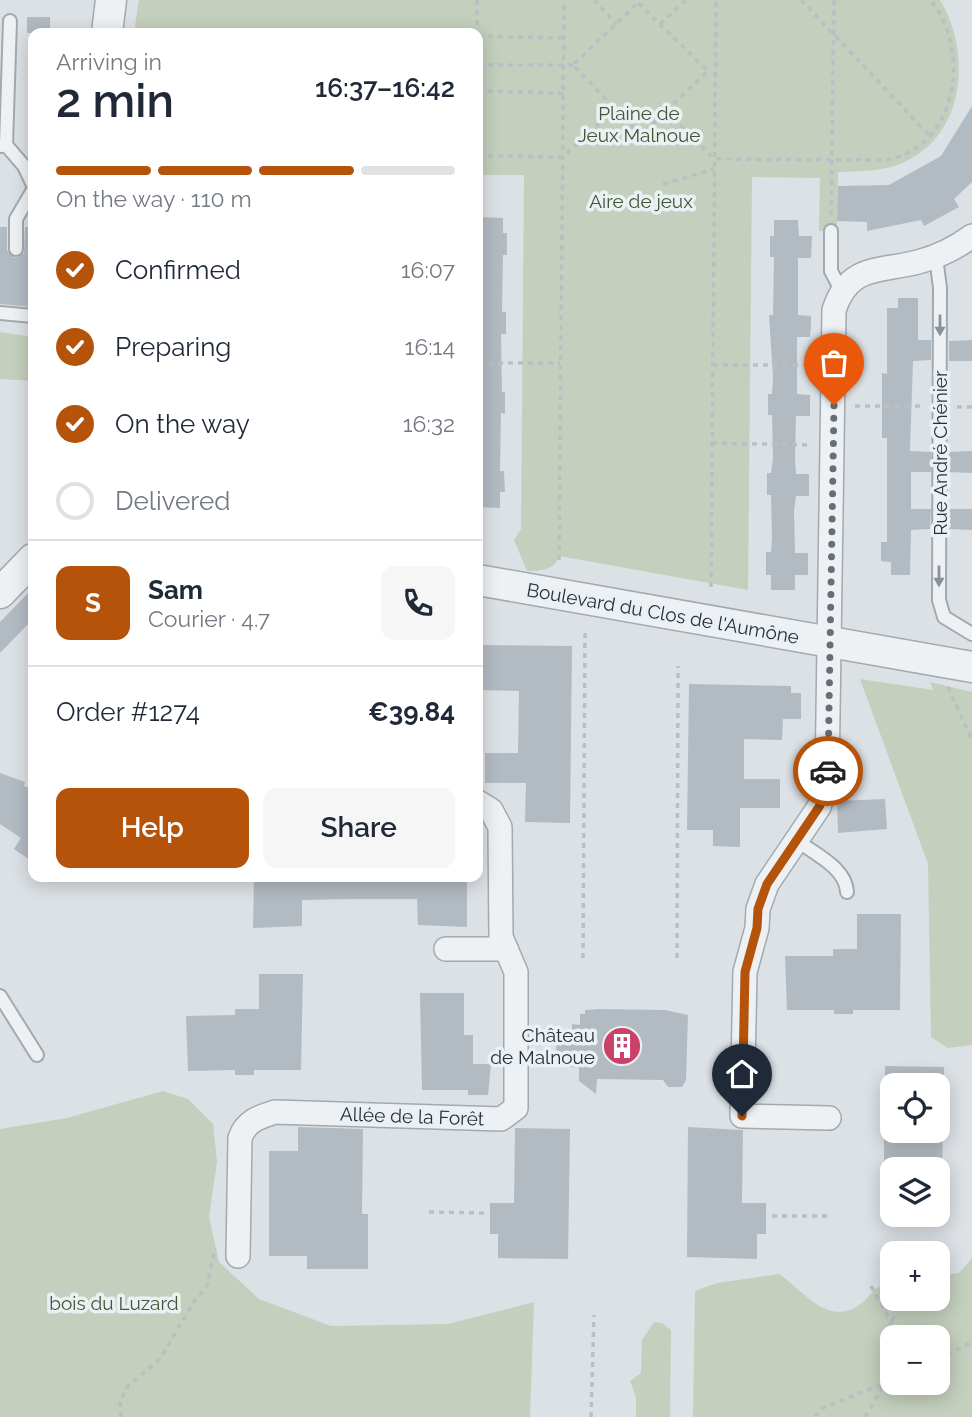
<!DOCTYPE html>
<meta charset="utf-8">
<style>
body{margin:0;font-family:Raleway,sans-serif;background:#f6f6f7;color:#1f2937;height:100vh;display:flex;flex-direction:column;font-size:26px;white-space:nowrap}
*{box-sizing:border-box;margin:0}
p{font-size:23px;color:#747a83}
.icon{flex:none;width:38px;height:38px;fill:none;stroke:currentColor;stroke-width:2;stroke-linecap:round;stroke-linejoin:round}
.map{position:relative;flex:1;overflow:hidden}
.side{position:absolute;left:28px;top:28px;width:455px;height:854px;display:flex;flex-direction:column;background:#fff;border-radius:14px;box-shadow:0 4px 18px #0003}
.side>*{flex:none}
.tools{position:absolute;left:880px;top:1073px;display:grid;gap:14px}
.tools a{display:grid;place-items:center;width:70px;height:70px;border-radius:14px;background:#fff;box-shadow:0 4px 18px #0003;font-size:35px}
.pin{position:absolute;display:grid;place-items:center;width:60px;height:60px;color:#fff;margin:-72px -30px;border-radius:50% 50% 50% 0;rotate:-45deg;box-shadow:0 0 7px #0007}
.pin .icon{rotate:45deg}
.courier{position:absolute;display:grid;place-items:center;width:70px;height:70px;margin:-35px;border:5px solid #b45309;border-radius:50%;background:#fff;color:#222;box-shadow:0 2px 9px #0007}
.headline em{font-style:normal;font-weight:600}
.headline div{display:flex;flex-direction:column-reverse}
.headline{display:flex;align-items:center;justify-content:space-between;height:119px;padding:0 28px}
h1{font-size:46px;font-weight:600;line-height:52px}
.bar{display:grid;grid-template-columns:repeat(4,1fr);gap:10px 7px;align-content:center;height:84px;padding:0 28px}
.bar i{height:9px;border-radius:5px;background:#e0e1e3}
.bar .current{background:#b45309}
.bar p{grid-column:span 4}
.line{display:flex;align-items:center;gap:18px;padding:0 28px;border-top:2px solid #e0e1e3}
.line div{flex:1}
.round{display:grid;place-items:center;flex:none;width:74px;height:74px;border-radius:14px;background:#f6f6f7}
ol{padding:0 28px;list-style:none}
li{display:flex;align-items:center;gap:21px;height:77px}
li p{margin-inline-start:auto}
li .icon{padding:7px;border-radius:50%;background:#b45309;color:#fff;stroke-width:4}
li:last-child{color:#747a83}
li i{width:38px;height:38px;border:4px solid #e0e1e3;border-radius:50%}
.button{display:flex;gap:14px;margin-top:auto;padding:14px 28px}
.button a{flex:1;height:80px;border-radius:14px;background:#b45309;color:#fff;font-size:28px;font-weight:600;line-height:80px;text-align:center}
.button a+a{background:#f6f6f7;color:#1f2937}
.map>svg:first-child{display:block}
.green{fill:#c4cfbd;fill-rule:evenodd}
.building{fill:#b3bbc2}
.lines{fill:none;stroke-linecap:round;stroke-linejoin:round}
.service-casing{stroke:#a2a9af;stroke-width:16}
.minor-casing{stroke:#a2a9af;stroke-width:26}
.tertiary-casing{stroke:#a2a9af;stroke-width:33}
.path{stroke:#babfc4;stroke-width:3.5;stroke-dasharray:5 5;stroke-linecap:butt}
.service{stroke:#eef1f4;stroke-width:12}
.minor{stroke:#eef1f4;stroke-width:23}
.tertiary{stroke:#eef1f4;stroke-width:30}
.oneway{fill:#8a9198}
.done{stroke:#666f77;stroke-width:7;stroke-dasharray:0 12.6}
.route{stroke:#b45309;stroke-width:9}
.labels{text-anchor:middle;stroke-width:7;stroke-linejoin:round;paint-order:stroke}
.park-label{font-size:19px;fill:#3f5734;stroke:#ebf0f4}
.street-label{font-size:19px;fill:#26313b;stroke:#ebf0f4}
.poi-label{font-size:19px;fill:#26313b;stroke:#ebf0f4;text-anchor:end}
</style>
<div class="map">
<svg width="972" height="1417" viewBox="0 0 972 1417">
<rect width="100%" height="100%" fill="#dce1e6"/>
<!-- green -->
<g class="green">
<path d="M139 0H940C972 52 966 136 902 163 882 172 860 171 838 172L837 231H819L820 178 752 177 748 590 559 556C555 570 540 571 527 571L514 540 521 529 524 175H478V33H134Z"/>
<polygon points="0,332 33,337 33,381 0,379"/>
<polygon points="860,679 933,690 930,682 972,692 972,1045 948,1048 931,1037 928,864"/>
<polygon points="163,1091 188,1099 213,1124 217,1162 209,1217 219,1262 259,1299 331,1326 448,1324 534,1302 530,1417 0,1417 0,1129 67,1118"/>
<path d="M972 1258V1417H693L695 1291 717 1283 779 1274C802 1289 826 1326 858 1306 875 1295 867 1288 892 1283V1298H938V1276L959 1273ZM892 1337H938V1382H892Z"/>
<polygon points="654,1322 662,1323 671,1330 670,1417 636,1417 636,1397 630,1381 641,1373 642,1340"/>
</g>
<!-- building -->
<g class="building">
<rect x="27" y="17" width="23" height="16"/>
<polygon points="972,106 972,182 954,199 959,207 924,226 921,220 867,231 867,222 837,221 838,186 889,185 941,156"/>
<polygon points="478,217 503,218 503,233 507,233 507,255 503,255 502,312 506,312 506,334 501,334 502,392 505,392 505,414 501,413 500,471 504,471 505,492 500,492 500,508 478,507"/>
<polygon points="774,220 798,220 799,236 812,236 811,258 798,258 798,315 811,316 811,326 810,337 797,337 797,394 810,395 810,416 796,416 795,458 796,474 809,474 809,496 796,496 794,511 795,553 808,553 808,575 795,575 795,590 771,590 771,575 766,575 766,552 771,552 772,537 771,495 767,495 767,473 771,473 773,458 772,415 768,415 768,394 772,394 773,378 769,315 773,315 774,257 770,257 770,236 774,236"/>
<polygon points="0,227 7,227 7,250 15,258 24,253 25,227 33,227 33,307 0,304"/>
<polygon points="898,298 918,298 918,340 931,340 931,360 913,361 910,451 931,452 931,472 911,472 911,509 931,509 930,529 911,530 910,575 891,575 891,562 881,561 881,542 887,542 887,438 882,438 882,373 887,374 887,308 898,308"/>
<polygon points="972,340 972,361 949,361 949,341"/>
<polygon points="972,451 972,473 948,472 948,452"/>
<polygon points="948,509 972,509 972,530 948,529"/>
<polygon points="33,588 33,619 0,653 0,622"/>
<polygon points="478,645 572,646 570,823 525,822 526,783 485,783 485,753 518,753 519,691 478,690"/>
<polygon points="689,684 791,686 791,693 801,693 801,719 783,719 782,740 744,739 744,779 780,779 780,808 740,808 740,847 713,846 713,830 687,830"/>
<polygon points="0,773 25,782 24,786 33,790 33,862 14,849 21,838 0,824"/>
<polygon points="885,799 887,829 838,833 837,801"/>
<polygon points="254,877 467,877 467,927 418,925 417,899 349,899 302,900 302,926 253,928"/>
<polygon points="857,914 901,914 900,1010 853,1010 853,1014 834,1014 834,1010 787,1010 785,956 833,956 833,949 857,949"/>
<polygon points="259,974 303,974 301,1070 254,1070 254,1075 235,1075 235,1070 188,1071 186,1016 235,1015 235,1009 259,1009"/>
<polygon points="420,993 464,993 464,1035 473,1035 473,1064 491,1064 488,1095 468,1095 468,1090 422,1090"/>
<polygon points="601,1009 665,1010 688,1015 686,1080 682,1087 668,1087 663,1080 597,1079 596,1094 579,1081 579,1068 571,1067 571,1060 559,1060 556,1057 557,1035 572,1032 572,1024 580,1025 580,1014 585,1014 585,1010"/>
<polygon points="885,1066 944,1067 944,1085 885,1085"/>
<polygon points="298,1127 363,1129 362,1214 368,1214 368,1269 307,1269 307,1256 269,1256 269,1151 298,1151"/>
<polygon points="688,1127 743,1130 742,1203 766,1203 766,1234 757,1234 757,1259 687,1257"/>
<polygon points="515,1128 570,1129 568,1259 498,1258 498,1234 490,1234 490,1203 514,1203"/>
<polygon points="884,1130 943,1130 942,1169 884,1169"/>
</g>
<g class="lines">
<!-- service casing -->
<g class="service-casing">
<g id="service">
<polyline points="6,145 10,21"/>
<polyline points="0,146 6,145 24,166 33,185"/>
<polyline points="831,231 831,271 842,292"/>
<polyline points="16,249 16,219 33,190"/>
<polyline points="936,257 940,288 939,600 944,617 972,634"/>
<polyline points="0,313 33,316"/>
<path d="M796 840C815 854 846 868 847 892"/>
<polyline points="0,996 37,1055"/>
</g>
</g>
<!-- minor casing -->
<g class="minor-casing">
<g id="minor">
<polyline points="446,949 506,949"/>
<path d="M829 1118 742 1116 745 972 757 928 758 909 767 884 819 807 827 781 834 310C849 264 879 272 918 262 937 257 956 248 972 236"/>
<path d="M238 1256 240 1138C246 1121 259 1117 275 1112L501 1119 516 1108V972L501 937 500 827 491 810 478 802"/>
</g>
</g>
<!-- tertiary casing -->
<g class="tertiary-casing">
<g id="tertiary">
<polyline points="107,33 111,0"/>
<polyline points="478,580 972,667"/>
<polyline points="0,593 33,559"/>
</g>
</g>
<!-- path -->
<g class="path">
<polyline points="477,0 477,33"/>
<polyline points="594,0 616,24"/>
<polyline points="801,0 930,136"/>
<polygon points="638,3 708,71 641,135 573,65"/>
<polyline points="660,24 686,0"/>
<polyline points="478,36 564,38"/>
<polyline points="478,65 573,65"/>
<polyline points="478,91 563,93"/>
<path d="M666 111 714 159 884 160C958 151 972 48 930 0"/>
<polyline points="478,156 563,157 615,109"/>
<polyline points="663,184 714,169"/>
<polyline points="831,215 834,0"/>
<polyline points="478,363 560,363"/>
<polyline points="713,365 812,365"/>
<polyline points="855,406 924,406"/>
<polyline points="957,407 972,407"/>
<polyline points="712,443 812,445"/>
<polyline points="559,560 564,0"/>
<polyline points="711,587 716,0"/>
<polyline points="948,687 972,740"/>
<polyline points="583,958 585,630"/>
<polyline points="677,958 678,666"/>
<polyline points="429,1212 485,1213"/>
<polyline points="772,1216 829,1216"/>
<polyline points="871,1286 890,1320 895,1337"/>
<polyline points="892,1321 902,1298"/>
<polyline points="938,1359 972,1342"/>
<polyline points="121,1417 120,1401 129,1385 160,1359 193,1303 207,1286 215,1248"/>
<polyline points="591,1417 594,1315"/>
<polyline points="815,1417 823,1408 892,1380"/>
<polyline points="865,1417 885,1383"/>
</g>
<!-- service -->
<use href="#service" class="service"/>
<!-- minor -->
<use href="#minor" class="minor"/>
<!-- tertiary -->
<use href="#tertiary" class="tertiary"/>
</g>
<!-- one-way arrows -->
<defs><path id="oneway-solid" d="M-6-.8H1V-3.2L6.5 0L1 3.2V.8H-6Z" transform="scale(1.75)"/></defs>
<g class="oneway">
<use href="#oneway-solid" transform="translate(940 325) rotate(90)"/>
<use href="#oneway-solid" transform="translate(939 576) rotate(90)"/>
</g>
<g class="lines">
<!-- done -->
<polyline class="done" points="828,771 834,405"/>
<!-- route -->
<polyline class="route" points="742,1116 745,972 757,928 758,909 767,884 819,807 825,794 828,771"/>
</g>
<!-- icons -->
<defs>
<g id="building-disc" transform="scale(2.0125)"><circle r="9.5" fill="#ca4267" stroke="#ebf0f4"/><path d="M-4-6H4V6H1V3H-1V6H-4ZM-2.5-4.3h1.7v1.8h-1.7ZM.8-4.3h1.7v1.8H.8ZM-2.5-1h1.7V.8h-1.7ZM.8-1h1.7V.8H.8Z" fill="#fff"/></g>
</defs>
<g fill-rule="evenodd">
<use href="#building-disc" x="622" y="1046"/>
</g>
<g class="labels">
<!-- park labels -->
<g class="park-label">
<text x="639" y="120">Plaine de<tspan x="639" dy="22">Jeux Malnoue</tspan></text>
<text x="641" y="208">Aire de jeux</text>
<text x="114" y="1310">bois du Luzard</text>
</g>
<!-- street labels -->
<g class="street-label">
<text transform="translate(940 453) rotate(-90)" y="7">Rue André Chénier</text>
<text transform="translate(663 613) rotate(10)" y="7">Boulevard du Clos de l'Aumône</text>
<text transform="translate(412 1116) rotate(2)" y="7">Allée de la Forêt</text>
</g>
<!-- poi labels -->
<g class="poi-label">
<text x="595" y="1042">Château<tspan x="595" dy="22">de Malnoue</tspan></text>
</g>
</g>
</svg>
<div class="tools">
<a><svg class="icon" aria-label="locate" viewBox="0 0 24 24"><circle cx="12" cy="12" r="6"/><path d="M12 2v4M12 18v4M2 12h4M18 12h4"/></svg></a>
<a><svg class="icon" aria-label="layers" viewBox="0 0 24 24"><path d="M12 4l9 5-9 5-9-5zM3 14l9 5 9-5"/></svg></a>
<a>+</a>
<a>−</a>
</div>
<div class="pin" style="left:834px;top:405px;background:#ea580c"><svg class="icon" aria-label="bag" viewBox="0 0 24 24"><path d="M5 8h14l-1 12H6zM9 8a3 3 0 0 1 6 0"/></svg></div>
<div class="pin" style="left:742px;top:1116px;background:#1f2937"><svg class="icon" aria-label="home" viewBox="0 0 24 24"><path d="M3 11l9-7 9 7M6 9v11h12V9"/></svg></div>
<div class="courier" style="left:828px;top:771px"><svg class="icon" aria-label="car" viewBox="0 0 24 24"><path d="M5 17H2v-5l4-1 3-4h7l3 4 3 1v5h-3M9 17h6M6 11h13"/><circle cx="7" cy="17" r="2"/><circle cx="17" cy="17" r="2"/></svg></div>
<section class="side">
<div class="headline"><div><h1>2 min</h1><p>Arriving in</p></div><em>16:37–16:42</em></div>
<div class="bar"><i class="current"></i><i class="current"></i><i class="current"></i><i></i><p>On the way · 110 m</p></div>
<ol>
<li><svg class="icon" aria-label="check" viewBox="0 0 24 24"><path d="M5 12l5 5 9-10"/></svg>Confirmed<p>16:07</p></li>
<li><svg class="icon" aria-label="check" viewBox="0 0 24 24"><path d="M5 12l5 5 9-10"/></svg>Preparing<p>16:14</p></li>
<li><svg class="icon" aria-label="check" viewBox="0 0 24 24"><path d="M5 12l5 5 9-10"/></svg>On the way<p>16:32</p></li>
<li><i></i>Delivered</li>
</ol>
<div class="line" style="height:126px"><b class="round" style="background:#b45309;color:#fff">S</b><div><b>Sam</b><p>Courier · 4.7</p></div><a class="round"><svg class="icon" aria-label="phone" viewBox="0 0 24 24"><path d="M5 4h4l2 5-3 2q2 4 5 5l2-3 5 2v4C11 20 4 13 5 4z"/></svg></a></div>
<div class="line" style="height:91px"><div>Order #1274</div><b>€39.84</b></div>
<div class="button"><a>Help</a><a>Share</a></div>
</section>
</div>
